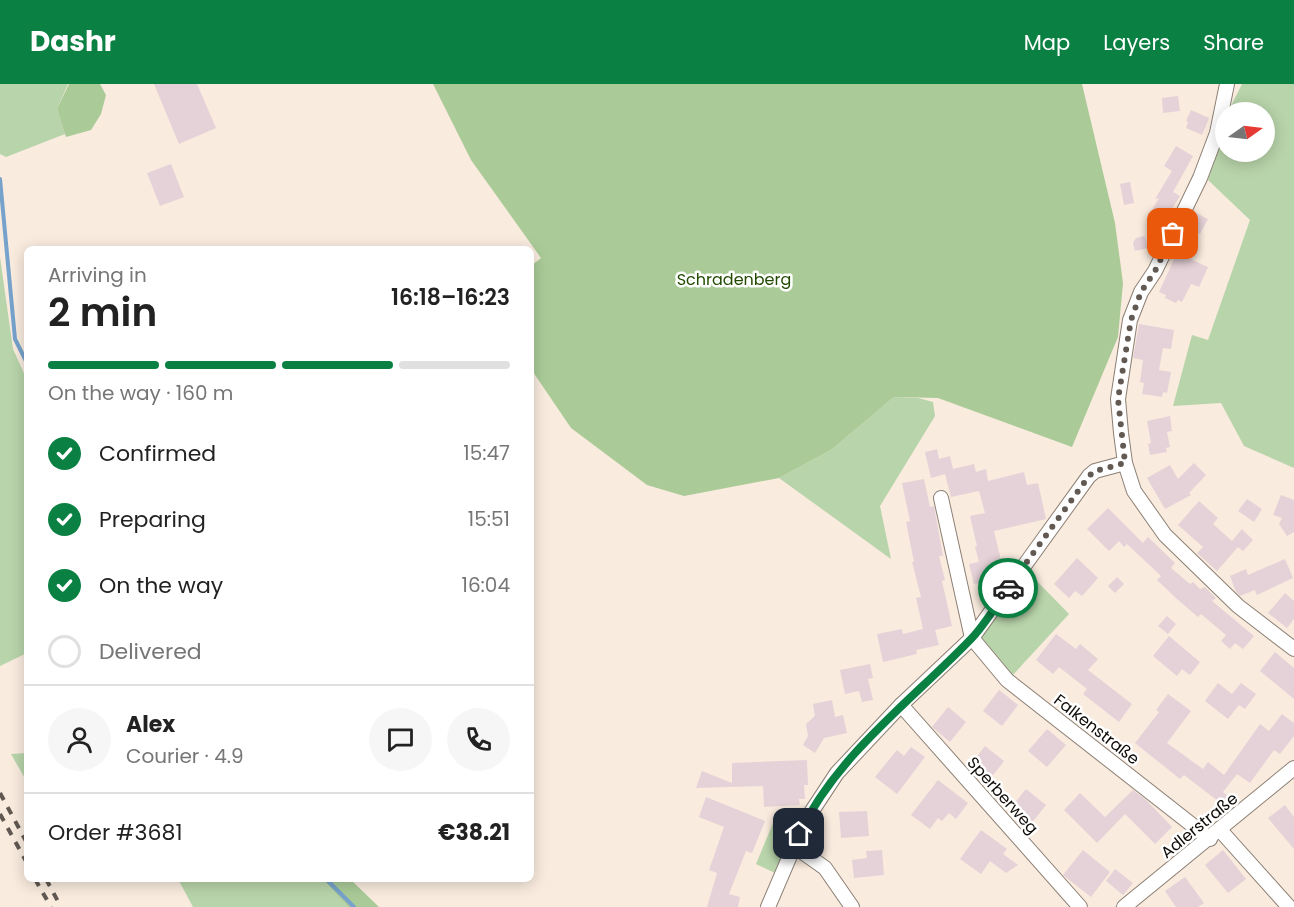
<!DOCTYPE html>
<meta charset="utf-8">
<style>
body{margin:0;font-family:Poppins,sans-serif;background:#f6f6f6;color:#222;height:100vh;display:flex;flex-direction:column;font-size:22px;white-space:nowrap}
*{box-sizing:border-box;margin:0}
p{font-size:20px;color:#767676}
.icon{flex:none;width:33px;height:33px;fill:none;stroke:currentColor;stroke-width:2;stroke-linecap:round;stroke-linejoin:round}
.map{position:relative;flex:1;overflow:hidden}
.sheet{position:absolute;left:24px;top:162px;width:510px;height:636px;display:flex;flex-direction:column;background:#fff;border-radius:9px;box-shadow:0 3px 15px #0003}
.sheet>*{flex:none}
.needle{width:39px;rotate:76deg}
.buttons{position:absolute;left:1215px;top:18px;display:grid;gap:12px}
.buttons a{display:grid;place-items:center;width:60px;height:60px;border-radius:50%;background:#fff;box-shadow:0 3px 15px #0003;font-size:30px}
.pin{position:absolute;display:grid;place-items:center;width:51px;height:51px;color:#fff;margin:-26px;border-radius:12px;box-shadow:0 3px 9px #0006}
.courier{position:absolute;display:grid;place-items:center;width:60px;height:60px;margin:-30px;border:4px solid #0b8043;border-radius:50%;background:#fff;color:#222;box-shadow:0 2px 8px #0007}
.summary em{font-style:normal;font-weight:600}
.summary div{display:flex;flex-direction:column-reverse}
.summary{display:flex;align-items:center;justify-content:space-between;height:102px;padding:0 24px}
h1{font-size:39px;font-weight:600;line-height:45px}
.bar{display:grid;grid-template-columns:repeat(4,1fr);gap:9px 6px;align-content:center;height:72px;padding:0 24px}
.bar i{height:8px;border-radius:4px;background:#e0e0e0}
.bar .current{background:#0b8043}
.bar p{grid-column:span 4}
.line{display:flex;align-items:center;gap:15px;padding:0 24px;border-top:2px solid #e0e0e0}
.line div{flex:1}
.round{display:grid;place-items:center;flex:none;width:63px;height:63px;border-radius:32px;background:#f6f6f6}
ol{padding:0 24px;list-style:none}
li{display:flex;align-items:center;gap:18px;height:66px}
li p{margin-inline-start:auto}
li .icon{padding:6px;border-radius:50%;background:#0b8043;color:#fff;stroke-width:4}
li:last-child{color:#767676}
li i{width:33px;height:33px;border:3px solid #e0e0e0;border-radius:50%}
header{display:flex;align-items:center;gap:36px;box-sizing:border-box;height:84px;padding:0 30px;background:#0b8043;color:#fff}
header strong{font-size:28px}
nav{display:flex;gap:33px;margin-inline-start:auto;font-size:21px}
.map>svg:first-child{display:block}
.green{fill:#b8d4aa}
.forest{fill:#aacb98}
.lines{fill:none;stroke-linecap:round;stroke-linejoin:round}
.stream{stroke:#76a2cc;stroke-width:4}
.building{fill:#e5d2d8}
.street-casing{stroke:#8c7f73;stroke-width:16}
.street{stroke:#fff;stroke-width:14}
.rail{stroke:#605851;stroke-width:4;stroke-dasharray:8 8;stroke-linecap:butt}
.done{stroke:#615952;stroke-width:6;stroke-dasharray:0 10.8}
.route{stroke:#0b8043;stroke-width:8}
.labels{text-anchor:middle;stroke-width:5;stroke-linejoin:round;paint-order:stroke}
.park-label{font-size:16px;fill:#224a00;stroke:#fff}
.street-label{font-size:16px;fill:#0f0a07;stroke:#fff}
</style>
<header>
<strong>Dashr</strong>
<nav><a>Map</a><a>Layers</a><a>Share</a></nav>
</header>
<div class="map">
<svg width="1294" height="823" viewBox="0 0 1294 823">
<rect width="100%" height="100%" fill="#f9ebde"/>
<!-- green -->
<g class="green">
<polygon points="0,0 68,0 57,25 65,50 6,73 0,70"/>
<polygon points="1242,0 1294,0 1294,384 1244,362 1221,319 1173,322 1192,251 1208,256 1250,136 1208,96 1225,37 1226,68 1264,68 1264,28 1228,28"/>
<polygon points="0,173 13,265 27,296 27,569 0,582"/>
<polygon points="894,313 918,314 933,318 935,332 880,422 891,475 779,394 831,366"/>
<polygon points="1028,488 1069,530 1011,593 978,554"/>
<polygon points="27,669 27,698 11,670"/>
<polygon points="776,732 802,740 779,791 756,780"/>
<polygon points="178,795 322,795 348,823 193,823"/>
</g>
<!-- forest -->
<g class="forest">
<polygon points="69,0 100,0 106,11 101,30 91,46 66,53 57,25"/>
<polygon points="433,0 1082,0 1115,139 1123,199 1118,253 1072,363 938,314 894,313 831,366 779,394 684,412 647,401 571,344 531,285 531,182 541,174 471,76"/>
<polygon points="322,795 350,795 379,823 348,823"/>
</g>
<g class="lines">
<!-- stream -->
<g class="stream">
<polyline points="0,95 15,255 27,279"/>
<polyline points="326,795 354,823"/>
</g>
</g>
<!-- building -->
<g class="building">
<polygon points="154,0 197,0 216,44 179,60"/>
<polygon points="1178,12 1180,27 1163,29 1162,14"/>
<polygon points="1191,26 1209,34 1202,51 1186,44 1188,38 1186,37"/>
<polygon points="1176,62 1193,72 1173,108 1180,112 1163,139 1149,131 1159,114 1155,115 1172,87 1164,82"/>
<polygon points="171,80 184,113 160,122 147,89"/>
<polygon points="1130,98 1134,119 1124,121 1120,100"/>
<polygon points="1194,128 1208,135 1200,150 1186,143"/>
<polygon points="1145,152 1148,164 1135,167 1133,159 1136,154"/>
<polygon points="1177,169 1208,183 1199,203 1191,200 1182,218 1178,216 1176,219 1165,214 1166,211 1159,208"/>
<polygon points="1139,240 1174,246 1171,265 1163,264 1159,286 1171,288 1167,309 1163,308 1162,313 1142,310 1144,299 1140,298 1143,276 1133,274"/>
<polygon points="1170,332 1172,347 1167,348 1170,363 1166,364 1167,368 1150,371 1148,360 1151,359 1147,337"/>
<polygon points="937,365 939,375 950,372 953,385 974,380 976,388 986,385 988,397 1024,388 1027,401 1038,399 1046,435 994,447 1005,493 974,500 969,480 979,478 975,463 977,462 970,432 985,429 979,407 951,413 945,390 931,394 925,368"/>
<polygon points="1194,379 1206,391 1189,409 1191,411 1165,425 1147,394 1170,381 1178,395"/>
<polygon points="924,395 930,423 934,422 943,472 939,472 945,496 942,497 952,542 935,546 939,561 916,566 917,570 883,578 877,550 902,545 903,550 923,545 916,514 921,513 912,478 914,478 906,438 910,437 902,399"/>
<polygon points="1281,411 1294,416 1294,448 1287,452 1279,440 1282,434 1273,431"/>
<polygon points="1247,415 1262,425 1254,438 1238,427"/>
<polygon points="1199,417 1218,434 1213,440 1232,457 1242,445 1253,456 1243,467 1238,463 1217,487 1197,469 1203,463 1178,441"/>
<polygon points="1108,424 1143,459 1148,453 1175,479 1171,484 1190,500 1193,498 1200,505 1205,503 1216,514 1212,517 1254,552 1243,565 1235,559 1230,565 1221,557 1226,551 1201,530 1198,533 1177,515 1157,496 1161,492 1127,460 1124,463 1119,457 1109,467 1087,445"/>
<polygon points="1077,474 1098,494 1082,512 1075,507 1069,514 1054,500"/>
<polygon points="1285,475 1293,494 1257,511 1255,506 1240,512 1236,508 1230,492 1246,485 1248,491"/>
<polygon points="1117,493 1124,500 1115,509 1108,502"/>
<polygon points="1285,509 1294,517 1294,535 1287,544 1268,529"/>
<polygon points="1167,532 1176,540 1168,550 1158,542"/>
<polygon points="1056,550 1076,565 1080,560 1098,575 1088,586 1132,620 1119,638 1083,610 1087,605 1059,583 1053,590 1036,576"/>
<polygon points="1169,552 1200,578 1190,591 1182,585 1177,592 1153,572"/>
<polygon points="1275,568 1294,584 1294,615 1260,587"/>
<polygon points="870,580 873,594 868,595 873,616 862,618 859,607 845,610 840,586"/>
<polygon points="1218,599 1232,610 1241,599 1256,610 1245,625 1239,621 1228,635 1205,617"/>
<polygon points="999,606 1018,621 1002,642 983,627"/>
<polygon points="1168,610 1191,627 1167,659 1203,685 1208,678 1224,691 1260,640 1269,647 1282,630 1294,639 1294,652 1280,670 1274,666 1250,699 1237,690 1223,708 1233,716 1227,724 1184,691 1180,695 1135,659 1159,628 1156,626"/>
<polygon points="832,616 835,633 843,631 847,649 824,654 815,669 803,661 808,652 806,640 815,632 813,620"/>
<polygon points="948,623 966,638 950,658 932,643"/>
<polygon points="1047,645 1066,661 1047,683 1028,667"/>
<polygon points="985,662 1004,677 988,698 969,683"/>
<polygon points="911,663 925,673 897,710 875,693 897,666 904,672"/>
<polygon points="807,676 808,701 804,701 805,715 799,715 800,721 764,723 763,702 696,704 702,687 732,699 732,679"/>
<polygon points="938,696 968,719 956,735 949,729 942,737 938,734 930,745 911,731"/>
<polygon points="1026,705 1046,721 1030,741 1010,725"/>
<polygon points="1133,706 1146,716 1172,743 1155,760 1125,730 1097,759 1064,726 1080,709 1105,733"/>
<polygon points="706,713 765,737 752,769 746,767 729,810 740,813 738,823 707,823 717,789 709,786 724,743 699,733"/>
<polygon points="1285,721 1294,733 1294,765 1268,734"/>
<polygon points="867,727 869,752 841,754 839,728"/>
<polygon points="981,746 1007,765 1003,770 1018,781 1006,789 990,777 981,790 960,775"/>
<polygon points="882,766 884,791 854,794 852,776 867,774 866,767"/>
<polygon points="1083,766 1110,788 1091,813 1063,791"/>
<polygon points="1223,766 1246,795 1228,809 1205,781"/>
<polygon points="1115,785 1133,799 1123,811 1106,797"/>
<polygon points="1185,793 1204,819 1198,823 1176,823 1165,807"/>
</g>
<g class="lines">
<!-- street casing -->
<g class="street-casing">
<g id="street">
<polyline points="1227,0 1217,49 1200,94 1155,187 1141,208 1130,236 1118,315 1121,349 1125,379 1134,407 1165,451 1238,522 1294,565"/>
<polyline points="941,414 972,554 1007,596 1210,755"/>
<polyline points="901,621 1080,823"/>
<polyline points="1220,746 1289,823"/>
<polyline points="794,762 825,784 852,823"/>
<polyline points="768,823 804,739 837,689 901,621 972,554 1089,392 1095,387 1125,379"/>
<polyline points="1124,823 1294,684"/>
</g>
</g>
<!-- street -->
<use href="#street" class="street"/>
<!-- rail -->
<g class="rail">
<polyline points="0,709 27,759"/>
<polyline points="0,730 27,779"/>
<polyline points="35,795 51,823"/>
<polyline points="46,795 61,823"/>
</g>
</g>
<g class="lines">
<!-- done -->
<polyline class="done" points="1008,504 1089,392 1095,387 1125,379 1118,315 1131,236 1141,208 1155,187 1173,150"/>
<!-- route -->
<path class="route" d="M799 750C837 671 910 618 970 556 985 541 996 521 1008 504"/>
</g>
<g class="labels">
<!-- park labels -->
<g class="park-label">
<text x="734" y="201">Schradenberg</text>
</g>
<!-- street labels -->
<g class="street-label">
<text transform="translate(1097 645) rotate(38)" y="6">Falkenstraße</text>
<text transform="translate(1003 711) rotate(48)" y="6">Sperberweg</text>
<text transform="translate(1199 741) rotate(-39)" y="6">Adlerstraße</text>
</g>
</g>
</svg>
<div class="buttons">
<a><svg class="needle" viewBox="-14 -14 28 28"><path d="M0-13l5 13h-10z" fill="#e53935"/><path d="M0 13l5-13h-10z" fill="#767676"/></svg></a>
</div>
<div class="pin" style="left:1173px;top:150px;background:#ea580c"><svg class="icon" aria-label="bag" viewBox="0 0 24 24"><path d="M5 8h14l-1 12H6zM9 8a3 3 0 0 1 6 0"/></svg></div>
<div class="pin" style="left:799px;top:750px;background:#1f2937"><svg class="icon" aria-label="home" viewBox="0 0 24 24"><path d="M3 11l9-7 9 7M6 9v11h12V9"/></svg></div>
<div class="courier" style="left:1008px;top:504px"><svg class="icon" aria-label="car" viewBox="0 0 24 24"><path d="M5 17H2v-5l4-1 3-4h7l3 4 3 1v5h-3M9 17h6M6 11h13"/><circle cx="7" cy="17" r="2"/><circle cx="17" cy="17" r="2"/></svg></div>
<section class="sheet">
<div class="summary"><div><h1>2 min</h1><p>Arriving in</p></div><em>16:18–16:23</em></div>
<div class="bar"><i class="current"></i><i class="current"></i><i class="current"></i><i></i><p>On the way · 160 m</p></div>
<ol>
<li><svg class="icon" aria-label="check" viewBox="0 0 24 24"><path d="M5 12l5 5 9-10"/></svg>Confirmed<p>15:47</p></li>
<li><svg class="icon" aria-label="check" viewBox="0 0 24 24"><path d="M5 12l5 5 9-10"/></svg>Preparing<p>15:51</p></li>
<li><svg class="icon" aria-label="check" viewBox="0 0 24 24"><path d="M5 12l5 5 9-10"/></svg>On the way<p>16:04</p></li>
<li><i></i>Delivered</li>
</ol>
<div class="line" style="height:108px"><a class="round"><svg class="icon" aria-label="person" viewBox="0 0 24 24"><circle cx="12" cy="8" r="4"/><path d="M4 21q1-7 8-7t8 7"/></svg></a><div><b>Alex</b><p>Courier · 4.9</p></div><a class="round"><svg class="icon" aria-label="chat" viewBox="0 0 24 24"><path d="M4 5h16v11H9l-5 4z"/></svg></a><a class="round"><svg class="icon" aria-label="phone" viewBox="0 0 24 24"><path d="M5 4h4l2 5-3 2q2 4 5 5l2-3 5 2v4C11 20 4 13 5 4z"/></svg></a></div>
<div class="line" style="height:78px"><div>Order #3681</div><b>€38.21</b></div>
</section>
</div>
